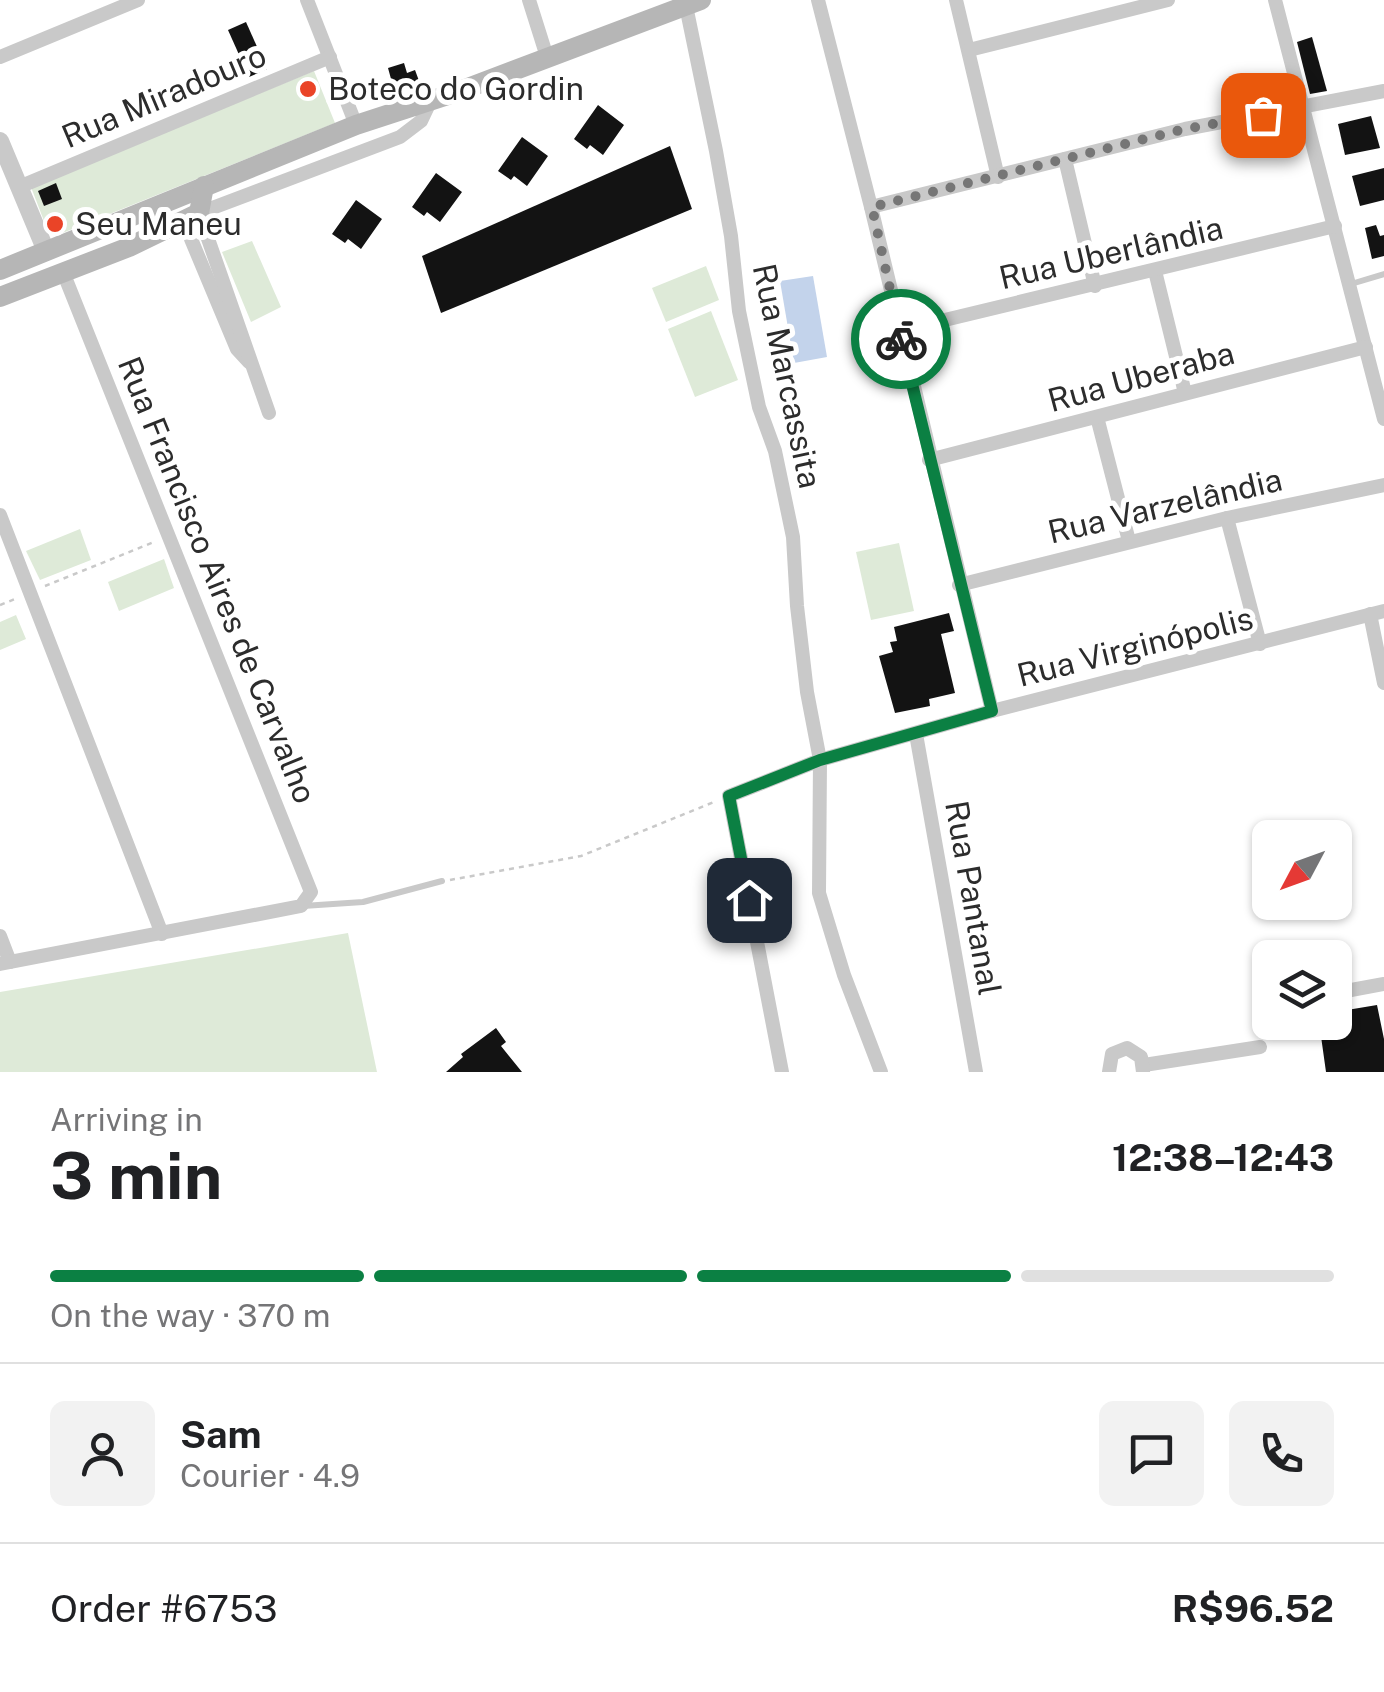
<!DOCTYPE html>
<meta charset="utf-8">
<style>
body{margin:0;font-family:"Public Sans",sans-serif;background:#f2f2f2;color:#202124;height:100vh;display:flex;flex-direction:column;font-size:38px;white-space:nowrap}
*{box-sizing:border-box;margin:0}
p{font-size:32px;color:#757577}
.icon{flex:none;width:55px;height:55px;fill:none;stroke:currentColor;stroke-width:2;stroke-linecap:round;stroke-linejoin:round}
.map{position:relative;height:1072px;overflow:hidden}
.panel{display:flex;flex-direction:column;background:#fff;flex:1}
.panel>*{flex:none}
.needle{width:65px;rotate:229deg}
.controls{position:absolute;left:1252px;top:820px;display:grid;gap:20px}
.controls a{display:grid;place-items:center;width:100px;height:100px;border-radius:15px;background:#fff;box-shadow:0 2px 8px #0004;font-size:50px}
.pin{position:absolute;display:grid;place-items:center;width:85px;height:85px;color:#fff;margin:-42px;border-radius:20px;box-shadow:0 5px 15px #0006}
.courier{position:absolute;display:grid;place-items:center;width:100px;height:100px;margin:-50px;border:8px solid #0b8043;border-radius:50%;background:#fff;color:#222;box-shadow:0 2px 12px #0007}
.overview em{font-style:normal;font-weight:700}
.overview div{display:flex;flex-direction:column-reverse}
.overview{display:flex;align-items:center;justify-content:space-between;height:170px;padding:0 50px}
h1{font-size:65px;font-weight:700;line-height:75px}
.bar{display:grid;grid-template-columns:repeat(4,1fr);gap:15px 10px;align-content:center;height:120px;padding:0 50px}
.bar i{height:12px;border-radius:8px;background:#e0e0e0}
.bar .selected{background:#0b8043}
.bar p{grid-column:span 4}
.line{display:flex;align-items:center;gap:25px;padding:0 50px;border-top:2px solid #e0e0e0}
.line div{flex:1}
.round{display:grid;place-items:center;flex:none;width:105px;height:105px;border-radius:15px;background:#f2f2f2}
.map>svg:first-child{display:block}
.green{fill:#deead8}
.water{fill:#c3d3eb}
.building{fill:#131313}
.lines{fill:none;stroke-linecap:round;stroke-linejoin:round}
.path{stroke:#c9c9c9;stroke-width:2.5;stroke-dasharray:5 5;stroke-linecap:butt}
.service{stroke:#c9c9c9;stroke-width:6}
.minor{stroke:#c9c9c9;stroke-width:14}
.tertiary{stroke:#c9c9c9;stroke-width:18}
.secondary{stroke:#b6b6b6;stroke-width:20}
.done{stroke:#767676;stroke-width:10;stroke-dasharray:0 18}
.route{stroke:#0b8043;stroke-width:12}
.poi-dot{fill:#ea4427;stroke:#fff;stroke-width:4}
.labels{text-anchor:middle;stroke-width:10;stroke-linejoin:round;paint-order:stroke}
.poi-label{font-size:32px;fill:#2c2c2c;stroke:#fff;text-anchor:start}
.street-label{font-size:32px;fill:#2c2c2c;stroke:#fff}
</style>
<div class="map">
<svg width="1384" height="1072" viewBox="0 0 1384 1072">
<rect width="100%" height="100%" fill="#fff"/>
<!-- green -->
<g class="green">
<polygon points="314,71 335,123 60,234 44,221 31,187"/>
<polygon points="252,241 281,307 251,322 222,252"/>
<polygon points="706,266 719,300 666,322 652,288"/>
<polygon points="711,311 738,380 695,397 668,329"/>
<polygon points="80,529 91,560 40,580 26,551"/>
<polygon points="899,543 914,611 871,620 856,552"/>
<polygon points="164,559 174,588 119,611 108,582"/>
<polygon points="16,615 26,639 0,650 0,622"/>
<polygon points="348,933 377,1072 0,1072 0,992"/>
</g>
<!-- water -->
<polygon class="water" points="813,276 827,357 794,363 780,281"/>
<!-- building -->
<g class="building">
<polygon points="246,22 267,69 249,77 228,30"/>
<polygon points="1312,37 1327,91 1310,94 1297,42"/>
<polygon points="404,63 407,73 415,70 422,89 396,97 388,68"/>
<polygon points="311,79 317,93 304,99 298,85"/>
<polygon points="598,105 624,125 603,155 590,145 587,149 574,139"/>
<polygon points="1371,116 1380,148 1345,155 1338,124"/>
<polygon points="522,137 548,156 527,186 514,176 511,180 498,171"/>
<polygon points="670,146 692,209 441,313 422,256"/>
<polygon points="1384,168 1384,200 1360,206 1352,176"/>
<polygon points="436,173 462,192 440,222 427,212 424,216 412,207"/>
<polygon points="56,183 62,199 44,206 38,191"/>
<polygon points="356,200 382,219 361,249 348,239 345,243 332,234"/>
<polygon points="1376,225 1380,236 1384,235 1384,256 1372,259 1365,228"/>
<polygon points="949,613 954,631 941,634 955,693 929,699 930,706 895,713 879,656 893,652 890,642 897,641 894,627"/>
<polygon points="1377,1005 1384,1039 1384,1072 1326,1072 1319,1022 1335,1022 1335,1012"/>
<polygon points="496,1028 506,1042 501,1046 522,1072 446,1072 463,1057 461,1054"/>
</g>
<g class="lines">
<!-- path -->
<g class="path">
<polyline points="45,586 154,542"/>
<polyline points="0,605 15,599"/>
<polyline points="450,880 581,856 714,802"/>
</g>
<!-- service -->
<g class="service">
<polyline points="1351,284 1384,274"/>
<polyline points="303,906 363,902 442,881"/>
</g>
<!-- minor -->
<g class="minor">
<polyline points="307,0 356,125"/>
<polyline points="529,0 547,57"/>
<polyline points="818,0 871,207 992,711"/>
<polyline points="956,0 998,177"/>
<polyline points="1275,0 1384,419"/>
<polyline points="686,6 716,151 731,236 739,311 759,407 775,451 793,537 797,606 807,692 820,760 819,893 844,975 881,1072"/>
<polyline points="969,50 1168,0"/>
<polyline points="0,57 138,0"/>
<polyline points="1065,159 1095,286"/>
<polyline points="19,187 330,57"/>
<polyline points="871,207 1185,129 1384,91"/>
<polyline points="191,239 237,349 249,362"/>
<polyline points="1155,271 1185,393"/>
<polyline points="899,331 1335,226"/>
<polyline points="269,413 199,213 400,137 421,121 430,102"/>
<polyline points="1097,417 1129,541"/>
<polyline points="929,460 1366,347"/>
<polyline points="0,515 162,934"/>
<polyline points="1227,518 1260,644"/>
<polyline points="959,585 1227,518 1384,485"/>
<polyline points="1370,614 1384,683"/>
<polyline points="916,734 976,1072"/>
<polyline points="0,936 10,962"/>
<polyline points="0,964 301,906 311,892 63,272"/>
<polyline points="1335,993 1384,984"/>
<polyline points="1144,1065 1260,1047"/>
<polyline points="782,1072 729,796 820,760 992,711 1384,611"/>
<polyline points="1109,1072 1112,1054 1127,1048 1141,1057 1143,1072"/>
</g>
<!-- tertiary -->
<polyline class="tertiary" points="0,141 46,251"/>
<!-- secondary -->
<g class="secondary">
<polyline points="0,270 356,125 457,92 701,0"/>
<polyline points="0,297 129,247 199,213 204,186"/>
</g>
</g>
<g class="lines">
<!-- done -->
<polyline class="done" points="901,339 872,207 1185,129 1263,115"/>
<!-- route -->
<polyline class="route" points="749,900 729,796 820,760 992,711 901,339"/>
</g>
<!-- markers -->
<g class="poi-dot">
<circle cx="308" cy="89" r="10"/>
<circle cx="55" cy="224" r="10"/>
</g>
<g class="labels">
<!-- poi labels -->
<g class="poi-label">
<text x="328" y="100">Boteco do Gordin</text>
<text x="75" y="235">Seu Maneu</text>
</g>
<!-- street labels -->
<g class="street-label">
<text transform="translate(164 96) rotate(-23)" y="11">Rua Miradouro</text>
<text transform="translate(1111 253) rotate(-13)" y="11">Rua Uberlândia</text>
<text transform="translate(787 376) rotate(78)" y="11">Rua Marcassita</text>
<text transform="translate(1141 377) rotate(-15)" y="11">Rua Uberaba</text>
<text transform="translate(1165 506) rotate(-13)" y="11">Rua Varzelândia</text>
<text transform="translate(217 580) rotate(68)" y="11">Rua Francisco Aires de Carvalho</text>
<text transform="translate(1135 647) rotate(-14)" y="11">Rua Virginópolis</text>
<text transform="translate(973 898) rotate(80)" y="11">Rua Pantanal</text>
</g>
</g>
</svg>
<div class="controls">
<a><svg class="needle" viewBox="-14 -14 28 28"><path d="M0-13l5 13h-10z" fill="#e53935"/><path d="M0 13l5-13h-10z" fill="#757577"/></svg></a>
<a><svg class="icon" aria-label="layers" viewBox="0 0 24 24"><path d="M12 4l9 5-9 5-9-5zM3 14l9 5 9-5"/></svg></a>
</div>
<div class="pin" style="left:1263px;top:115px;background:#ea580c"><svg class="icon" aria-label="bag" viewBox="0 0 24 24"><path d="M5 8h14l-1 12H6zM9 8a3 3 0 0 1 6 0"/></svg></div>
<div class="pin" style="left:749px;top:900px;background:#1f2937"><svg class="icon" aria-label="home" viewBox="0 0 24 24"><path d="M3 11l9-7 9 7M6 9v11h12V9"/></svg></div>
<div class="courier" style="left:901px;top:339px"><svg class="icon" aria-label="bike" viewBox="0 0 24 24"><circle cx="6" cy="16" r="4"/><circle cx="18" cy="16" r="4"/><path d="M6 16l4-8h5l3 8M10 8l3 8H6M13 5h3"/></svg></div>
</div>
<section class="panel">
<div class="overview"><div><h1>3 min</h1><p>Arriving in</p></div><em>12:38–12:43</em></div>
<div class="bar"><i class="selected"></i><i class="selected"></i><i class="selected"></i><i></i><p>On the way · 370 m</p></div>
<div class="line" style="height:180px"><a class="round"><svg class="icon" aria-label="person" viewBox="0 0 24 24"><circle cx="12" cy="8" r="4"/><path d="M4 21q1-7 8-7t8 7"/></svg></a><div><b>Sam</b><p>Courier · 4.9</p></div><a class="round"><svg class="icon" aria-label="chat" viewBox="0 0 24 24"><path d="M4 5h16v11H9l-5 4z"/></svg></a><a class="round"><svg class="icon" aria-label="phone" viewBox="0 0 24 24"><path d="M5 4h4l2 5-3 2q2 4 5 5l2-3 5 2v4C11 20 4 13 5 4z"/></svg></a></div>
<div class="line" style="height:130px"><div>Order #6753</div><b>R$96.52</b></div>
</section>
